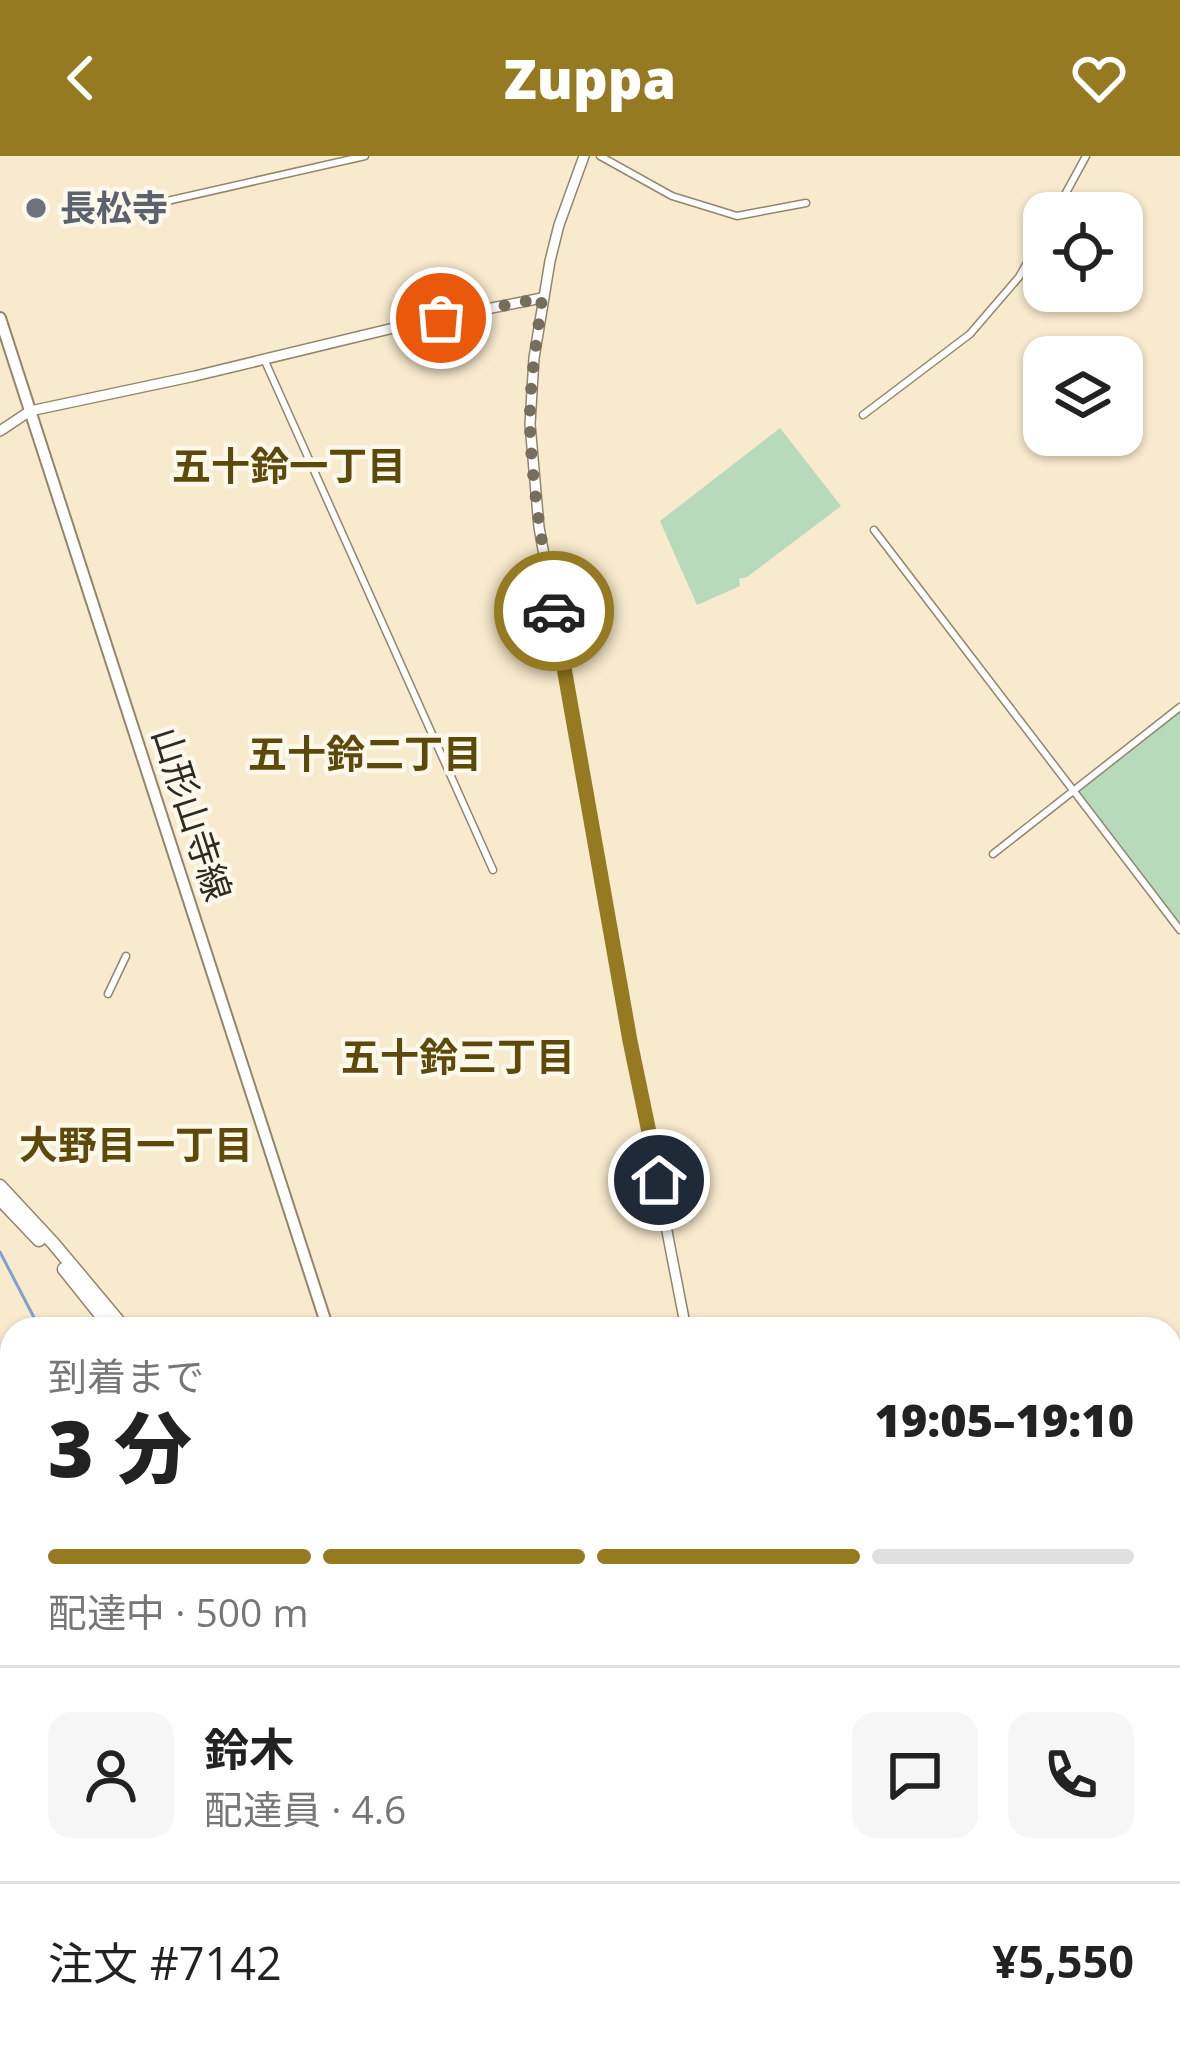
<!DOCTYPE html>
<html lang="ja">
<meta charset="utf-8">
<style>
body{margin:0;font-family:"Open Sans","Noto Sans JP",sans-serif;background:#f6f6f6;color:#222;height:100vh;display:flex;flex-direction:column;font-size:45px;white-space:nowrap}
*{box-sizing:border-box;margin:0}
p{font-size:39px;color:#767676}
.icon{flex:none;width:66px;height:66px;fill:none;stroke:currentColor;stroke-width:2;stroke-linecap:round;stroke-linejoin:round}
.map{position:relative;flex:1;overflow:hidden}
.panel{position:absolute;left:0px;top:1161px;width:1182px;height:744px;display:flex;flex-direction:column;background:#fff;border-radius:36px 36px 0 0;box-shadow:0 3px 9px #0004}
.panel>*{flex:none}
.buttons{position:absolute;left:1023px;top:36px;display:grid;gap:24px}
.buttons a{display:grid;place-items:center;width:120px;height:120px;border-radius:24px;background:#fff;box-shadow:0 3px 9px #0004;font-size:60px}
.pin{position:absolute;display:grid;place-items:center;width:102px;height:102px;color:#fff;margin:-51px;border:6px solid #fff;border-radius:50%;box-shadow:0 3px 12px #0007}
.courier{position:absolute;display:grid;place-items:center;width:120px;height:120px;margin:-60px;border:9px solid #957a21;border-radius:50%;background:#fff;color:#222;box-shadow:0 3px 15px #0007}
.summary em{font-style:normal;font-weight:800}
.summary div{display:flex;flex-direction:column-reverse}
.summary{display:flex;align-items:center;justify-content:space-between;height:204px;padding:0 48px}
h1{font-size:78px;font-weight:800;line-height:90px}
.bar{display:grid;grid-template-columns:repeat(4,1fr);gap:18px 12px;align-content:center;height:144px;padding:0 48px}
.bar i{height:15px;border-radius:9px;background:#e0e0e0}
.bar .current{background:#957a21}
.bar p{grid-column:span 4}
.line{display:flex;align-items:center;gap:30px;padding:0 48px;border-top:3px solid #e0e0e0}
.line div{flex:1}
.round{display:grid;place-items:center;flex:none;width:126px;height:126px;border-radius:24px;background:#f6f6f6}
header{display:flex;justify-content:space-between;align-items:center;height:156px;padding:0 48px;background:#957a21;color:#fff;font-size:54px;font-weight:800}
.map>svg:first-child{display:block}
.green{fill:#b6daba}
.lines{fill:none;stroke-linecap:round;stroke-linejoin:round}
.stream{stroke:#83a0d1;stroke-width:3}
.river{stroke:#83a0d1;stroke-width:14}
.street-casing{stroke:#92866b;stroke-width:9}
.secondary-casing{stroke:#92866b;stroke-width:12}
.primary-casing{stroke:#92866b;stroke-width:14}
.highway-casing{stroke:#92866b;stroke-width:15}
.street{stroke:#fff;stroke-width:6}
.secondary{stroke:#fff;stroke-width:9}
.primary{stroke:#fff;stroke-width:10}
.highway{stroke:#fff;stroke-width:12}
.done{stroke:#766e5d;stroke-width:12;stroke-dasharray:0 21.6}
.route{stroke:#957a21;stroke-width:15}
.worship-dot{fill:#6b7280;stroke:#fdf8ec;stroke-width:4.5}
.labels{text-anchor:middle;stroke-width:9;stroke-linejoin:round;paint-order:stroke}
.worship-label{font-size:36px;font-weight:bold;fill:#5b616d;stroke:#fdf8ec;text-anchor:start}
.street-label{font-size:36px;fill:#302b20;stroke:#fdf8ec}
.neighbourhood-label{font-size:39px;font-weight:bold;fill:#5d4a0b;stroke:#fdf8ec}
</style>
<header><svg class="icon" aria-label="back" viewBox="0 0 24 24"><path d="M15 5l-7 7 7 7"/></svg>Zuppa<svg class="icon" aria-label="heart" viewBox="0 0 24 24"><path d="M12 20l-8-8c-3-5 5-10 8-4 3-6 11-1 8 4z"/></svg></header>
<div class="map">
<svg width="1180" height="1905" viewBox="0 0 1180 1905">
<rect width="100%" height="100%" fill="#f7eacd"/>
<!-- green -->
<g class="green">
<polygon points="780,272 841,350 747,421 739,423 740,430 697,449 660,365"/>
<polygon points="1180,551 1180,774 1073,635"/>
</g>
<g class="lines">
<!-- stream -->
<polyline class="stream" points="0,1096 40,1173"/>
<!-- river -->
<g class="river">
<polyline points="0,1878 12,1871"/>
<polyline points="328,1893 336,1905"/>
</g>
<!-- street casing -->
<g class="street-casing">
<g id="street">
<polyline points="600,0 672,40 737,60 806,47"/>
<polyline points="1055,57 1086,0"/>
<polyline points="79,65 365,0"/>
<polyline points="264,203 493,714"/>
<polyline points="863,259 970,178 1019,121 1044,77"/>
<polyline points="874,374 1180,774"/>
<polyline points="993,698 1180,551"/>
<polyline points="108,838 126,800"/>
<polyline points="0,1885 12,1877"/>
<polyline points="430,1893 445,1905"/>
<polyline points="449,1893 457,1905"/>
<polyline points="725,1893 734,1905"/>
</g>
</g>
<!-- secondary casing -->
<g class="secondary-casing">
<g id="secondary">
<polyline points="584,0 559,69 550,105 534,202 530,268 539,371 630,885 686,1173"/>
<polyline points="0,275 30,255 195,220 406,169 542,142"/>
<polyline points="1170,1432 1180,1427"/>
<polyline points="1170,1441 1180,1437"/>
<polyline points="1170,1681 1180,1696"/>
<polyline points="761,1905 765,1893"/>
</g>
</g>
<!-- primary casing -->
<g class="primary-casing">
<g id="primary">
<polyline points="0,162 328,1173"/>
<polyline points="271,1905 284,1893"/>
</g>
</g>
<!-- highway casing -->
<g class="highway-casing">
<g id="highway">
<polyline points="0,1030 53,1087 125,1173"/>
<polyline points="0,1043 39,1084"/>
<polyline points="64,1113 112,1173"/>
<polyline points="576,1893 584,1905"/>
<polyline points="600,1893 608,1905"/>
<polyline points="611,1893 619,1905"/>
</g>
</g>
<!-- street -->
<use href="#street" class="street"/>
<!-- secondary -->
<use href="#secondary" class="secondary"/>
<!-- primary -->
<use href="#primary" class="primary"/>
<!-- highway -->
<use href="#highway" class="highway"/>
</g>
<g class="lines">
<!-- done -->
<path class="done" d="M441 162 542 142C537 184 529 228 530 271 532 333 543 394 554 455"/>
<!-- route -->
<polyline class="route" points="554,455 630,885 659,1024"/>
</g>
<!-- markers -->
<circle class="worship-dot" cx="36" cy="52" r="12"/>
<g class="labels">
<!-- worship labels -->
<g class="worship-label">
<text x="60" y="65">長松寺</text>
</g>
<!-- street labels -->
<g class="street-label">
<text transform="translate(192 658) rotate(72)" y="13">山形山寺線</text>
</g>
<!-- neighbourhood labels -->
<g class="neighbourhood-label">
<text x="289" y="324">五十鈴一丁目</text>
<text x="365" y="612">五十鈴二丁目</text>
<text x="458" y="915">五十鈴三丁目</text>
<text x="136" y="1003">大野目一丁目</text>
</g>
</g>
</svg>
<div class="buttons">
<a><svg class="icon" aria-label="locate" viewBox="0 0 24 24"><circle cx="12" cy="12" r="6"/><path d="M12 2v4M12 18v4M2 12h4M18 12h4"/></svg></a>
<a><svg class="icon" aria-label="layers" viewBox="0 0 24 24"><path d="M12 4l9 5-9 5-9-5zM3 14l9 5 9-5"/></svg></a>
</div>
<div class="pin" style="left:441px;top:162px;background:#ea580c"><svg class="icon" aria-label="bag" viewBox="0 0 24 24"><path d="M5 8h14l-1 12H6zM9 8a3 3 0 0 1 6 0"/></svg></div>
<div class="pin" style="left:659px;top:1024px;background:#1f2937"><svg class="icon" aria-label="home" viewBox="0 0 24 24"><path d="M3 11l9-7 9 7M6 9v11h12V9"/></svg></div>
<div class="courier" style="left:554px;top:455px"><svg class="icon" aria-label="car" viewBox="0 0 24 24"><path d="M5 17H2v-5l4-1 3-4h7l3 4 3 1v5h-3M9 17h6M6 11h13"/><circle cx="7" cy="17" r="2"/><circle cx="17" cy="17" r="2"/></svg></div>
<section class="panel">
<div class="summary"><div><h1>3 分</h1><p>到着まで</p></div><em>19:05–19:10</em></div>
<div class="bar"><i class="current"></i><i class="current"></i><i class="current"></i><i></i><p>配達中 · 500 m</p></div>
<div class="line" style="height:216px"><a class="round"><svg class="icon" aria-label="person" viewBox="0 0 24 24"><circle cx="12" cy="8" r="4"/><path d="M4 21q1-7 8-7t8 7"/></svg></a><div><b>鈴木</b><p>配達員 · 4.6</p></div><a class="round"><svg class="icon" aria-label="chat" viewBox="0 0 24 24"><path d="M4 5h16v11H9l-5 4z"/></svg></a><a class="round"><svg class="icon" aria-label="phone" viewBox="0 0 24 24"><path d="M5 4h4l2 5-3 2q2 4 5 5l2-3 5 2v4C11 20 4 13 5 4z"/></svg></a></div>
<div class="line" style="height:156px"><div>注文 #7142</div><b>¥5,550</b></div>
</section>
</div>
